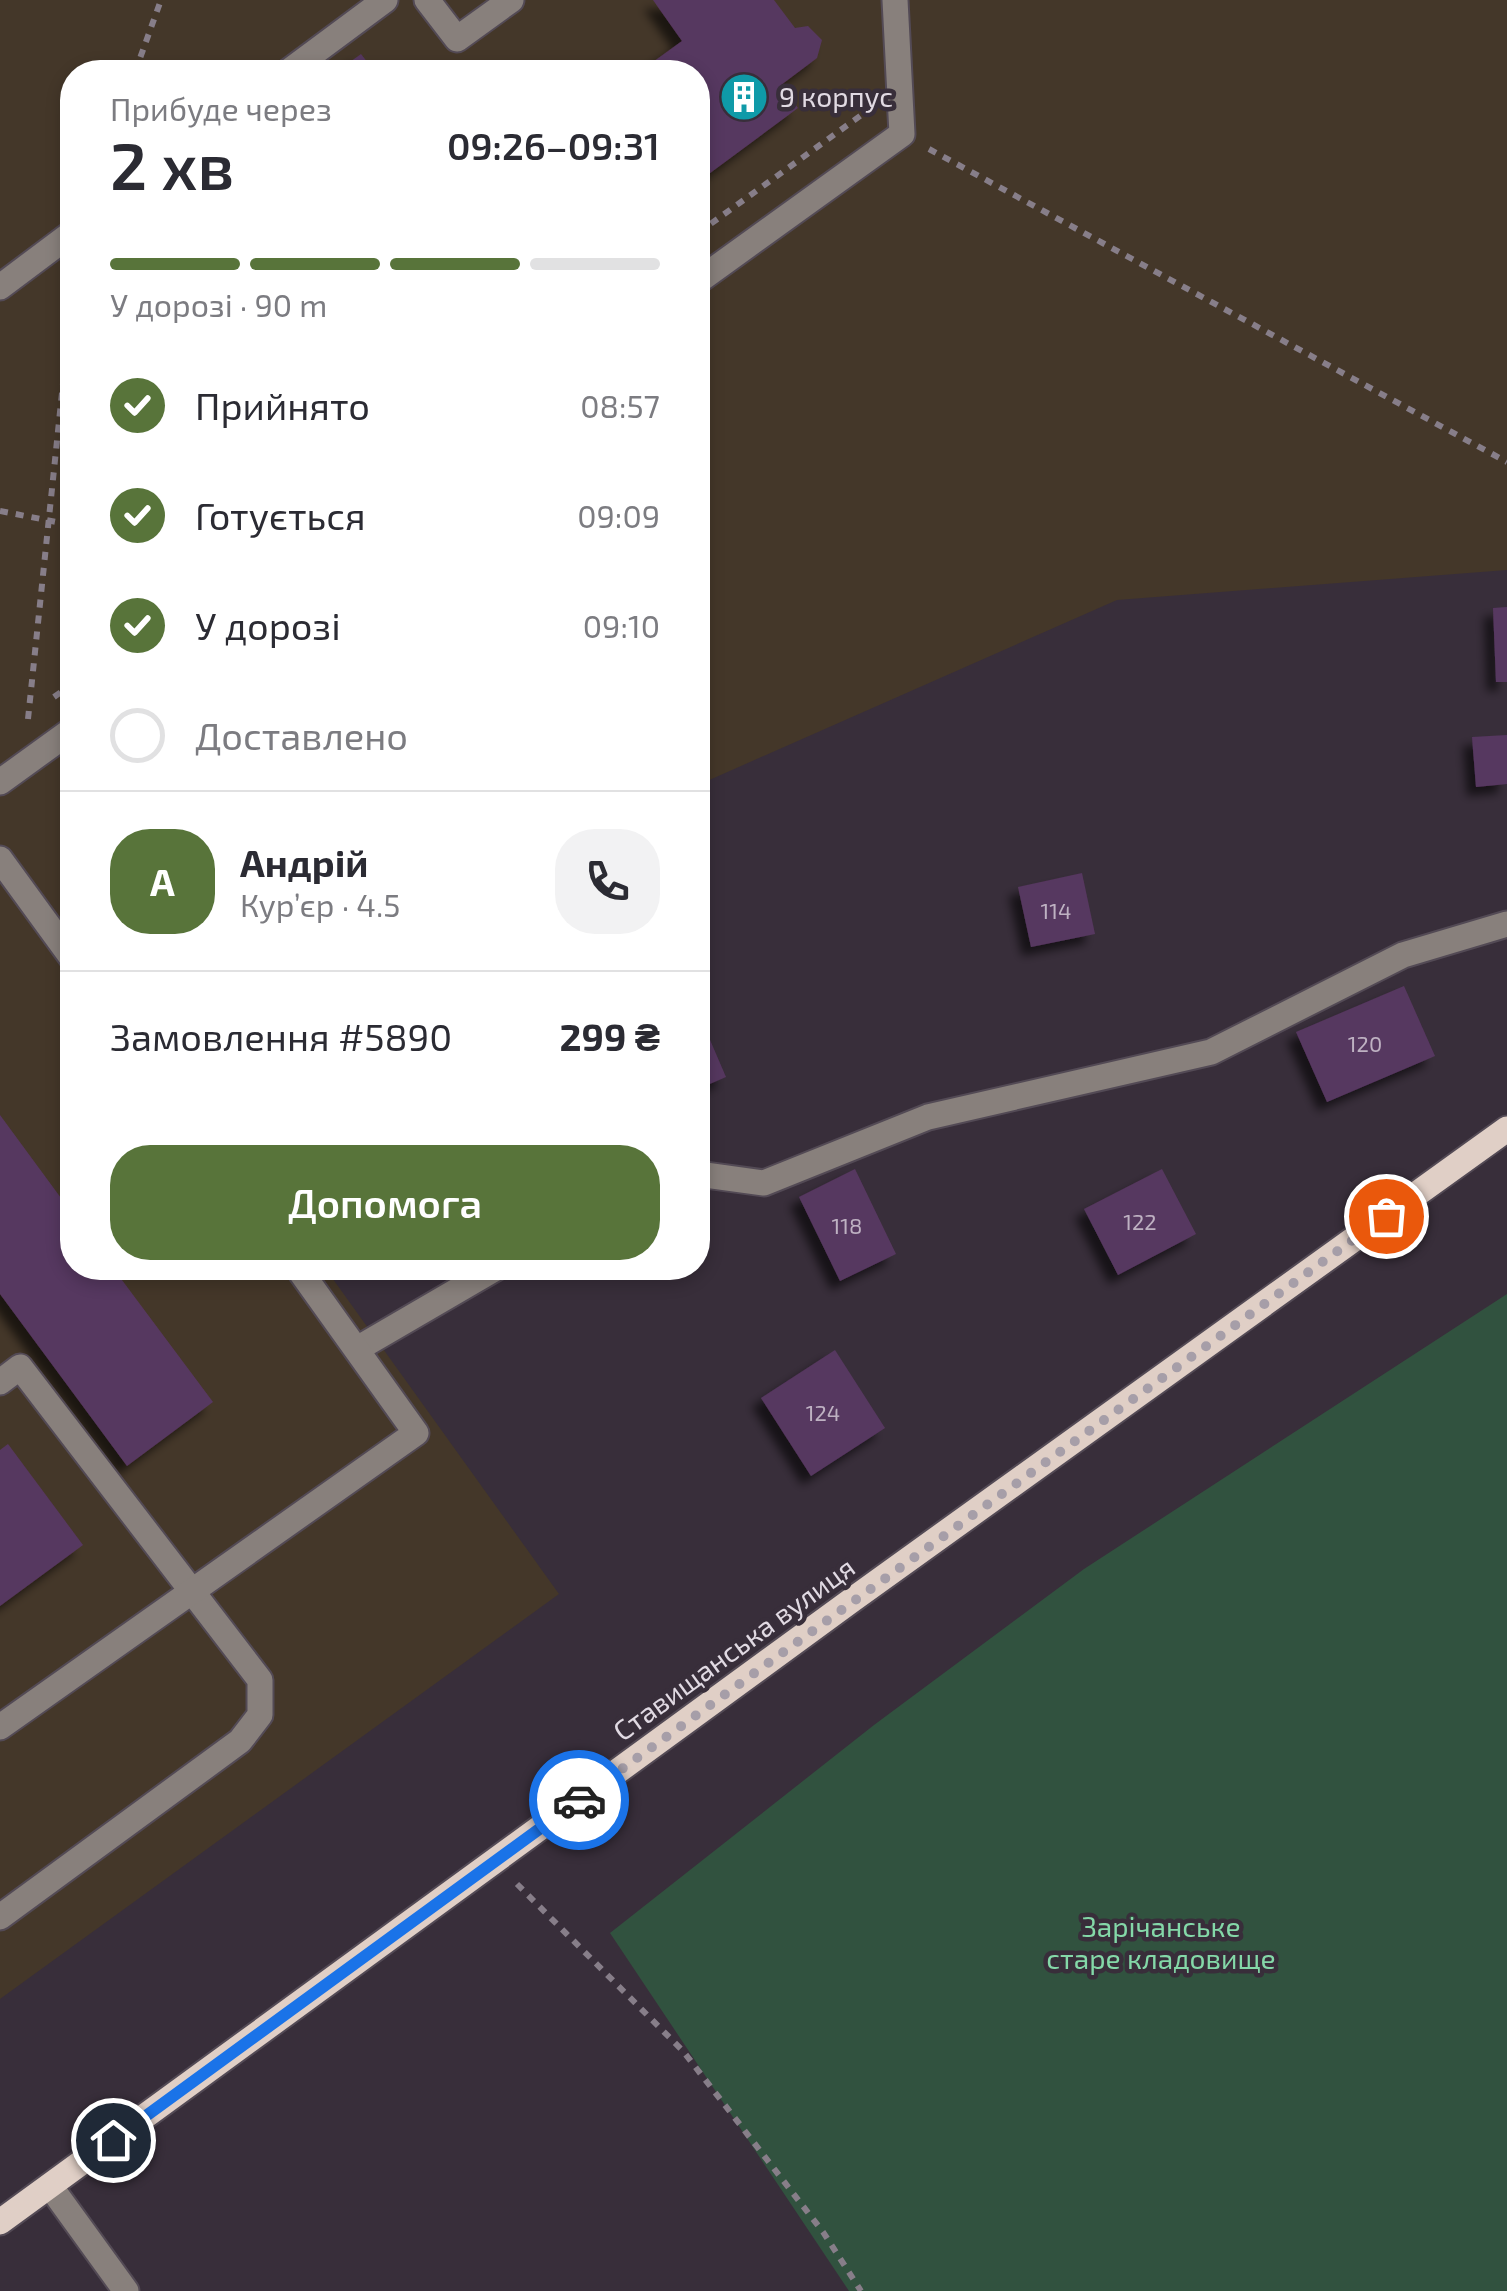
<!DOCTYPE html>
<html lang="uk">
<meta charset="utf-8">
<style>
body{margin:0;font-family:"Exo 2",sans-serif;background:#f2f2f3;color:#2b2b33;height:100vh;display:flex;flex-direction:column;font-size:38px;white-space:nowrap}
*{box-sizing:border-box;margin:0}
p{font-size:32px;color:#7c7c81}
.icon{flex:none;width:55px;height:55px;fill:none;stroke:currentColor;stroke-width:2;stroke-linecap:round;stroke-linejoin:round}
.map{position:relative;flex:1;overflow:hidden}
.sheet{position:absolute;left:60px;top:60px;width:650px;height:1220px;display:flex;flex-direction:column;background:#fff;border-radius:40px;box-shadow:0 5px 15px #0003}
.sheet>*{flex:none}
.pin{position:absolute;display:grid;place-items:center;width:85px;height:85px;color:#fff;margin:-42px;border:5px solid #fff;border-radius:50%;box-shadow:0 2px 10px #0007}
.courier{position:absolute;display:grid;place-items:center;width:100px;height:100px;margin:-50px;border:8px solid #1a73e8;border-radius:50%;background:#fff;color:#222;box-shadow:0 2px 12px #0007}
.head em{font-style:normal;font-weight:600}
.head div{display:flex;flex-direction:column-reverse}
.head{display:flex;align-items:center;justify-content:space-between;height:170px;padding:0 50px}
h1{font-size:65px;font-weight:600;line-height:75px}
.bar{display:grid;grid-template-columns:repeat(4,1fr);gap:15px 10px;align-content:center;height:120px;padding:0 50px}
.bar i{height:12px;border-radius:8px;background:#e1e1e2}
.bar .selected{background:#58743a}
.bar p{grid-column:span 4}
.line{display:flex;align-items:center;gap:25px;padding:0 50px;border-top:2px solid #e1e1e2}
.line div{flex:1}
.round{display:grid;place-items:center;flex:none;width:105px;height:105px;border-radius:40px;background:#f2f2f3}
ol{padding:0 50px;list-style:none}
li{display:flex;align-items:center;gap:30px;height:110px}
li p{margin-inline-start:auto}
li .icon{padding:10px;border-radius:50%;background:#58743a;color:#fff;stroke-width:4}
li:last-child{color:#7c7c81}
li i{width:55px;height:55px;border:5px solid #e1e1e2;border-radius:50%}
.button{display:flex;gap:20px;margin-top:auto;padding:20px 50px}
.button a{flex:1;height:115px;border-radius:40px;background:#58743a;color:#fff;font-size:40px;font-weight:600;line-height:115px;text-align:center}
.map>svg:first-child{display:block}
.education{fill:#443729}
.green{fill:#31523f}
.building{fill:#573760;filter:url(#shadow)}
.lines{fill:none;stroke-linecap:round;stroke-linejoin:round}
.minor-casing{stroke:#534a55;stroke-width:29}
.major-casing{stroke:#534a55;stroke-width:29}
.path{stroke:#877e89;stroke-width:6;stroke-dasharray:8 8;stroke-linecap:butt}
.minor{stroke:#88807c;stroke-width:25}
.major{stroke:#e0cfc6;stroke-width:25}
.done{stroke:#a69ea8;stroke-width:10;stroke-dasharray:0 18}
.route{stroke:#1a73e8;stroke-width:12}
.labels{text-anchor:middle;stroke-width:9;stroke-linejoin:round;paint-order:stroke}
.number-label{font-size:22px;fill:#beb1c2}
.poi-label{font-size:28px;fill:#e1dae3;stroke:#382e3a;text-anchor:start}
.street-label{font-size:28px;fill:#e1dae3;stroke:#382e3a}
.park-label{font-size:28px;fill:#84d8a8;stroke:#382e3a}
</style>
<div class="map">
<svg width="1507" height="2291" viewBox="0 0 1507 2291">
<defs>
<filter id="shadow"><feDropShadow dx="-9" dy="9" stdDeviation="5" flood-color="#0009"/></filter>
</defs>
<rect width="100%" height="100%" fill="#382e3a"/>
<!-- education -->
<polygon class="education" points="0,0 1507,0 1507,570 1117,600 698,785 698,72 72,72 72,1268 325,1268 559,1594 0,1999"/>
<!-- green -->
<polygon class="green" points="1507,1294 1507,2291 849,2291 610,1933 874,1725 1084,1569"/>
<!-- building -->
<g class="building">
<polygon points="653,0 774,0 795,28 808,26 822,40 817,58 781,85 798,108 698,182 698,72 639,72 682,41"/>
<polygon points="361,54 375,72 336,72"/>
<polygon points="1507,607 1507,682 1496,682 1493,608"/>
<polygon points="1507,735 1507,784 1476,787 1472,737"/>
<polygon points="1082,873 1095,934 1031,947 1018,887"/>
<polygon points="1404,986 1435,1056 1327,1102 1296,1032"/>
<polygon points="698,1012 726,1077 698,1089"/>
<polygon points="0,1115 72,1213 72,1268 113,1268 213,1402 127,1466 0,1294"/>
<polygon points="855,1169 896,1254 840,1281 799,1197"/>
<polygon points="1162,1169 1196,1234 1118,1275 1084,1209"/>
<polygon points="835,1350 885,1428 811,1476 761,1398"/>
<polygon points="8,1444 83,1545 0,1606 0,1450"/>
</g>
<g class="lines">
<!-- minor casing -->
<g class="minor-casing">
<g id="minor">
<polyline points="427,0 457,39 511,0"/>
<polyline points="288,72 385,0"/>
<polyline points="698,281 902,134 895,0"/>
<polyline points="0,287 72,233"/>
<polyline points="0,782 72,730"/>
<polyline points="0,859 72,958"/>
<polyline points="698,1174 764,1183 928,1117 1211,1052 1403,955 1507,924"/>
<polyline points="357,1349 496,1268"/>
<polyline points="0,1382 20,1367 260,1680 260,1715 240,1741 0,1917"/>
<polyline points="0,1727 416,1433 298,1268"/>
<polyline points="50,2186 126,2291"/>
</g>
</g>
<!-- major casing -->
<g class="major-casing">
<polyline id="major" points="0,2222 852,1600 1507,1129"/>
</g>
<!-- path -->
<g class="path">
<polyline points="135,72 161,0"/>
<polyline points="929,149 1507,462"/>
<polyline points="698,233 867,111"/>
<polyline points="0,511 72,525"/>
<polyline points="54,697 72,684"/>
<polyline points="28,719 72,297"/>
<polyline points="517,1884 683,2051 823,2232 861,2291"/>
</g>
<!-- minor -->
<use href="#minor" class="minor"/>
<!-- major -->
<use href="#major" class="major"/>
</g>
<g class="lines">
<!-- done -->
<polyline class="done" points="579,1800 1386,1216"/>
<!-- route -->
<polyline class="route" points="113,2140 579,1800"/>
</g>
<!-- icons -->
<defs>
<g id="building-disc" transform="scale(2.5)"><circle r="9.5" fill="#0f9aa8" stroke="#382e3a"/><path d="M-4-6H4V6H1V3H-1V6H-4ZM-2.5-4.3h1.7v1.8h-1.7ZM.8-4.3h1.7v1.8H.8ZM-2.5-1h1.7V.8h-1.7ZM.8-1h1.7V.8H.8Z" fill="#fff"/></g>
</defs>
<g fill-rule="evenodd">
<use href="#building-disc" x="744" y="97"/>
</g>
<g class="labels">
<!-- number labels -->
<g class="number-label">
<text x="1056" y="919">114</text>
<text x="1365" y="1052">120</text>
<text x="1140" y="1230">122</text>
<text x="847" y="1234">118</text>
<text x="823" y="1421">124</text>
</g>
<!-- poi labels -->
<g class="poi-label">
<text x="779" y="107">9 корпус</text>
</g>
<!-- street labels -->
<g class="street-label">
<text transform="translate(734 1649) rotate(-36)" y="10">Ставищанська вулиця</text>
</g>
<!-- park labels -->
<g class="park-label">
<text x="1161" y="1937">Зарічанське<tspan x="1161" dy="32">старе кладовище</tspan></text>
</g>
</g>
</svg>
<div class="pin" style="left:1386px;top:1216px;background:#ea580c"><svg class="icon" aria-label="bag" viewBox="0 0 24 24"><path d="M5 8h14l-1 12H6zM9 8a3 3 0 0 1 6 0"/></svg></div>
<div class="pin" style="left:113px;top:2140px;background:#1f2937"><svg class="icon" aria-label="home" viewBox="0 0 24 24"><path d="M3 11l9-7 9 7M6 9v11h12V9"/></svg></div>
<div class="courier" style="left:579px;top:1800px"><svg class="icon" aria-label="car" viewBox="0 0 24 24"><path d="M5 17H2v-5l4-1 3-4h7l3 4 3 1v5h-3M9 17h6M6 11h13"/><circle cx="7" cy="17" r="2"/><circle cx="17" cy="17" r="2"/></svg></div>
<section class="sheet">
<div class="head"><div><h1>2 хв</h1><p>Прибуде через</p></div><em>09:26–09:31</em></div>
<div class="bar"><i class="selected"></i><i class="selected"></i><i class="selected"></i><i></i><p>У дорозі · 90 m</p></div>
<ol>
<li><svg class="icon" aria-label="check" viewBox="0 0 24 24"><path d="M5 12l5 5 9-10"/></svg>Прийнято<p>08:57</p></li>
<li><svg class="icon" aria-label="check" viewBox="0 0 24 24"><path d="M5 12l5 5 9-10"/></svg>Готується<p>09:09</p></li>
<li><svg class="icon" aria-label="check" viewBox="0 0 24 24"><path d="M5 12l5 5 9-10"/></svg>У дорозі<p>09:10</p></li>
<li><i></i>Доставлено</li>
</ol>
<div class="line" style="height:180px"><b class="round" style="background:#58743a;color:#fff">А</b><div><b>Андрій</b><p>Кур’єр · 4.5</p></div><a class="round"><svg class="icon" aria-label="phone" viewBox="0 0 24 24"><path d="M5 4h4l2 5-3 2q2 4 5 5l2-3 5 2v4C11 20 4 13 5 4z"/></svg></a></div>
<div class="line" style="height:130px"><div>Замовлення #5890</div><b>299 ₴</b></div>
<div class="button"><a>Допомога</a></div>
</section>
</div>
